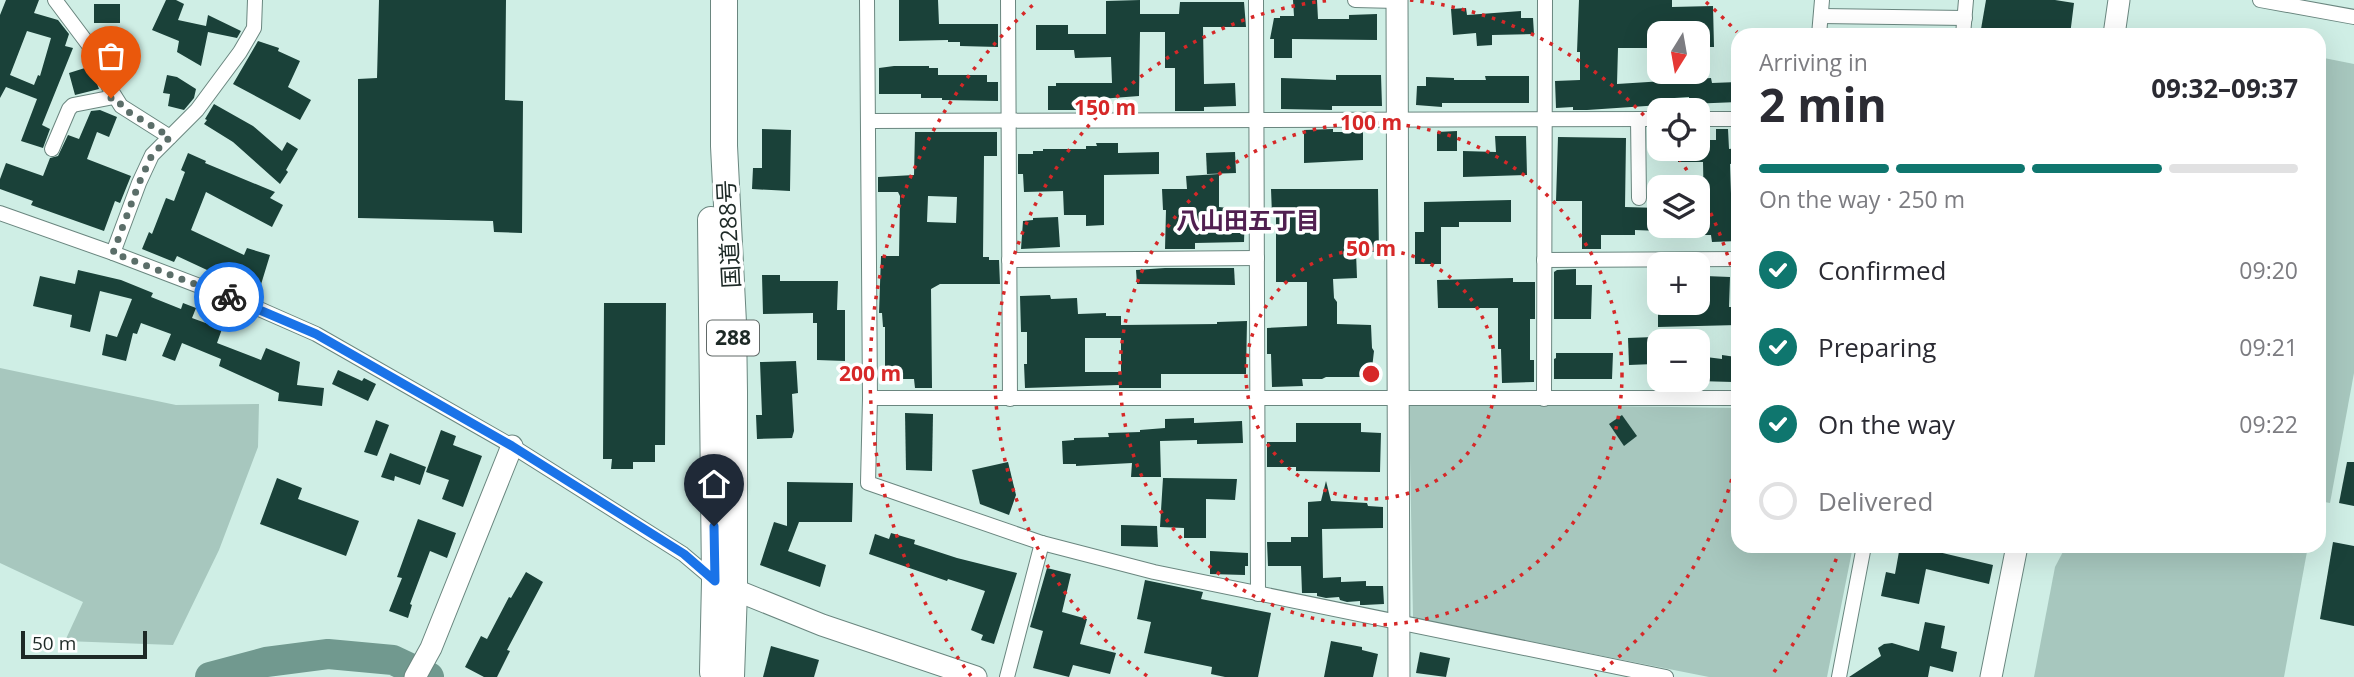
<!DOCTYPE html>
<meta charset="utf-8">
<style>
body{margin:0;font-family:"Open Sans","Noto Sans JP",sans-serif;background:#f2f2f3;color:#2b2b33;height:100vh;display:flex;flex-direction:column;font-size:26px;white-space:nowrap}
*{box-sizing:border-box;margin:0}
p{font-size:23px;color:#7c7c81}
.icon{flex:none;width:38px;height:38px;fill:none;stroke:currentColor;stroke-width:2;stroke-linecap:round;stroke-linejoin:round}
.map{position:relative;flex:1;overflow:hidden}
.details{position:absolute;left:1731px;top:28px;width:595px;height:525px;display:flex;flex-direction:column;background:#fff;border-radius:21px;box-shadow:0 7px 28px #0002}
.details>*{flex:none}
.needle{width:46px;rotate:191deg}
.fabs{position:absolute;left:1647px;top:21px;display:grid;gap:14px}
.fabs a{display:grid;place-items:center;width:63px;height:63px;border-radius:14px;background:#fff;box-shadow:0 7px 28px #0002;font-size:35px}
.scale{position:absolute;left:21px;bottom:18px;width:126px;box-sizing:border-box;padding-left:7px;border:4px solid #1d2926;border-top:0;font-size:19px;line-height:24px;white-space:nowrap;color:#1d2926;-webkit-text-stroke:5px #fff;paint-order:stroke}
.pin{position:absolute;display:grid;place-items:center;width:60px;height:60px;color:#fff;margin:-72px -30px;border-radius:50% 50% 50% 0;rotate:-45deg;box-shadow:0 0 7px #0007}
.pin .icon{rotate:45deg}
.courier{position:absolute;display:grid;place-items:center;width:70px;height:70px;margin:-35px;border:5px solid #1a73e8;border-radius:50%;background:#fff;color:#222;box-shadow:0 2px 9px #0007}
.summary em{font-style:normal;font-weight:700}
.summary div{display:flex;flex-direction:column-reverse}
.summary{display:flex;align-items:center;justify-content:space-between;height:119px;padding:0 28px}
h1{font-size:46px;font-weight:700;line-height:52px}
.bar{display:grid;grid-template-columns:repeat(4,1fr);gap:10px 7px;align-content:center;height:84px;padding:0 28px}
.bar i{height:9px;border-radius:5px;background:#e1e1e2}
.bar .active{background:#0f766e}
.bar p{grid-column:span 4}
ol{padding:0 28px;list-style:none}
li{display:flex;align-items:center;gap:21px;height:77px}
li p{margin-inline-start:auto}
li .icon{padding:7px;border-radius:50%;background:#0f766e;color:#fff;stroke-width:4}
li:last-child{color:#7c7c81}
li i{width:38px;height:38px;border:4px solid #e1e1e2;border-radius:50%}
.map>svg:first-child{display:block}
.green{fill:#a7c7be}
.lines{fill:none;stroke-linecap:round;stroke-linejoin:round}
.river{stroke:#71998f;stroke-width:30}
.building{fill:#1a4139;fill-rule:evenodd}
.street-casing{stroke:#6a867f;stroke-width:16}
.secondary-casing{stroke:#6a867f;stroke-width:23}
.highway-casing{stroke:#6a867f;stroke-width:28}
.street{stroke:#fff;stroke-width:14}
.secondary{stroke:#fff;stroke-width:21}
.highway{stroke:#fff;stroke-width:26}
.done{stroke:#5b6e69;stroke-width:7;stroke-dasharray:0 12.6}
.route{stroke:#1a73e8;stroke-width:9}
.ring{fill:none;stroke:#d62828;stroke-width:3.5;stroke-dasharray:3.5 7}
.labels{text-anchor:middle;stroke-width:7;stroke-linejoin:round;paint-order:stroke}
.shield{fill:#fff;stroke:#616967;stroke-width:2}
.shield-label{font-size:21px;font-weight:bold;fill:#1d2926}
.street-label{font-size:23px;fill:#1d2926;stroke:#fff}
.neighbourhood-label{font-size:24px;font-weight:bold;fill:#512051;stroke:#fff}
.centre{fill:#d62828;stroke:#fff;stroke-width:3.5}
.ring-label{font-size:21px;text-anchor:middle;font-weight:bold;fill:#d62828;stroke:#fff;stroke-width:7;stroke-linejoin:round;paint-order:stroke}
</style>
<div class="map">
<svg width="2354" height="677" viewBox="0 0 2354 677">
<rect width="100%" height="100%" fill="#cfeee5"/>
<!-- green -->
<g class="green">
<polygon points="2319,57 2354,64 2354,373 2330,503 2319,501"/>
<polygon points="0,368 176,405 259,404 258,447 219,550 173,645 65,641 83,602 0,563"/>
<polygon points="1409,403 1738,408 1738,546 1853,546 1827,677 1709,677 1413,618"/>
<polygon points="2066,546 2308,546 2284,677 2034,677 2055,567"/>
</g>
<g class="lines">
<!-- river -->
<polyline class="river" points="210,677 266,662 328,654 393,660 429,677"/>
</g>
<!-- building -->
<g class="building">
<path d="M6 0H39L34 13 58 20 69 34 65 46 73 48 42 125 50 129 43 148 21 141 37 99 6 87 0 98V15ZM27 31 51 38 40 76 38 75 34 85 10 75Z"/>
<polygon points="166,0 176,0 184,4 178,20 206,26 208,15 241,31 237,38 208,32 201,66 177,52 179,41 152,30"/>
<polygon points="379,0 506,0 505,100 523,101 522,233 494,232 493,221 358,218 358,79 377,78"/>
<polygon points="899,0 938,0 939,24 998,24 998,47 960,46 960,42 948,42 948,40 899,41"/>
<polygon points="1140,0 1140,14 1179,14 1180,2 1244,2 1246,27 1203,27 1204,84 1235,83 1236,106 1204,107 1204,111 1175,111 1175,68 1165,68 1165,32 1140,32 1139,96 1087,100 1087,110 1048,110 1048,86 1056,86 1056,83 1112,83 1111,57 1075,58 1074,50 1036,50 1036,25 1068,25 1068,34 1106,34 1106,1"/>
<polygon points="1293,0 1317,0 1318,19 1349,19 1349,15 1377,14 1377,40 1292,39 1292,58 1274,58 1274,39 1270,39 1274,18 1280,18 1280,16 1294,16"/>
<polygon points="1579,0 1672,0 1672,7 1713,6 1714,47 1698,47 1698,33 1655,33 1655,48 1618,48 1617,84 1711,78 1712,83 1738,82 1738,102 1689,104 1689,97 1660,99 1661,105 1587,110 1573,110 1573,107 1556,108 1555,81 1580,80 1580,52 1577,52"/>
<polygon points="1986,0 2055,0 2074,3 2070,35 1980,35"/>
<rect x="94" y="4" width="26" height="19"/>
<polygon points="1466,8 1467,15 1521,11 1521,18 1533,18 1534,34 1492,35 1492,45 1477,46 1476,33 1453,35 1451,9"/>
<polygon points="258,41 279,48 278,51 300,61 288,87 311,100 300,120 233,84"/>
<polygon points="894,66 929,66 929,68 938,68 938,75 987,75 987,82 998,82 998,101 942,100 942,98 921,98 921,94 879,94 879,68"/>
<polygon points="88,67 89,70 92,70 99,89 75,95 69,73"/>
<polygon points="167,75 177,77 196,89 194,98 184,110 168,106 170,94 163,93"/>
<polygon points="1336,75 1381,75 1382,106 1332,106 1332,110 1281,109 1281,78 1336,80"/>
<polygon points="1485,76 1529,76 1529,103 1442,103 1442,107 1416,105 1417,86 1426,86 1426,77 1454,78 1454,80 1486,80"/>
<polygon points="214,104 253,126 282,151 287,142 298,149 286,170 288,172 280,184 233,142 204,124 207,120 205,119"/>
<polygon points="100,110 117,117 109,137 97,132 87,159 131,176 120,203 115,201 104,231 31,205 33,201 0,189 0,179 6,163 43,176 50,158 58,156 68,135 79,139 91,111"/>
<polygon points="762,129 791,130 790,191 752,189 753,168 762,168"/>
<polygon points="1333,129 1333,132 1363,132 1363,160 1304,163 1304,130"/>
<polygon points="1716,129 1728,129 1729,149 1738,148 1738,163 1730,164 1732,223 1738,223 1738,241 1712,242 1711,235 1699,235 1698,212 1704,212 1703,162 1678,162 1678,149 1698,149 1698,140 1716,140"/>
<polygon points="1457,131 1457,151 1437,151 1437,132"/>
<path d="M915 132H997V156H984L983 257H989V260H999L1000 284H940L931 289 932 388H915L914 379H885V327H883L882 313H879L881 256H899L900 196 898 192H878V177L914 175ZM928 196 957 197 956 223 927 222Z"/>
<polygon points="1495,136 1526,136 1527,175 1463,177 1463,151 1496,152"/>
<polygon points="1558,137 1626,138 1625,207 1659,208 1659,231 1635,230 1635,235 1601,235 1601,249 1582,249 1582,201 1556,201"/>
<polygon points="1096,143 1118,143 1118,153 1159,152 1159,174 1104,175 1104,225 1086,226 1086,215 1064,215 1063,191 1024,192 1023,174 1018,174 1018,154 1033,154 1033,151 1043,151 1043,149 1086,149 1086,146 1097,146"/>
<polygon points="1235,152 1236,173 1207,174 1206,153"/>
<polygon points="188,153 206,161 205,163 275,192 270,198 283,205 272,227 206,192 191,230 244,255 247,248 270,255 259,291 237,284 177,256 174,262 142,249 149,232 152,234 166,198 174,201 185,172 181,170"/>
<polygon points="1219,174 1219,207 1245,210 1244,242 1195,243 1195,249 1165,249 1166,210 1163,210 1162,189 1187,189 1186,176"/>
<polygon points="1271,189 1378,189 1379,252 1356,252 1357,278 1333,279 1334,298 1337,302 1337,324 1371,325 1372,348 1374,351 1371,377 1326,377 1322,379 1302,379 1303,386 1272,387 1271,354 1267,354 1267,328 1307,326 1307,282 1276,282 1276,215 1272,215"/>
<polygon points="1511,200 1511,222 1459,222 1459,227 1441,227 1441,264 1415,264 1415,232 1424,232 1424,202"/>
<polygon points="1058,217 1060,247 1021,249 1023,221 1033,220 1033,218"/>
<polygon points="1165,268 1234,268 1235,285 1137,284 1136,270"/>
<polygon points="1576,269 1576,285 1592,285 1591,319 1554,319 1554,272 1557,270"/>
<polygon points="78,270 121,280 153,293 151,297 181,309 183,303 196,308 192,318 222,329 217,343 261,360 266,348 300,362 297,385 324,388 322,406 278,401 279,393 219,366 221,359 182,343 175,361 162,356 171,334 141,323 137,334 133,333 126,361 102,355 106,334 117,337 132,299 100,291 90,332 70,327 72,315 33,306 40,276 75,284"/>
<polygon points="762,275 780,275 780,281 838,281 837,310 845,310 845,361 817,360 817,323 813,323 813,313 763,314"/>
<polygon points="1705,276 1730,277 1729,307 1738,307 1738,325 1658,327 1658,306 1704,305"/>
<polygon points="1513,278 1513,282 1535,282 1535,319 1530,319 1530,360 1534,360 1534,382 1502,383 1501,349 1498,349 1498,308 1438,308 1437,280"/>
<path d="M1050 295 1051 299 1077 298 1078 314 1106 313V316H1121V325L1217 324V322L1247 321 1246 374H1161V388H1119V385L1025 388 1024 364H1027V332H1021L1020 296ZM1085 338H1121V372H1085Z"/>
<polygon points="604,303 666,303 665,445 655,445 655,462 633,462 633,469 611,469 612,459 603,459"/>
<polygon points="1654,337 1654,364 1629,365 1628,338"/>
<polygon points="1556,353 1613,353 1612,379 1554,379 1554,359 1556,358"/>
<polygon points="1722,355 1736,357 1733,382 1698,381 1698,356 1722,359"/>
<polygon points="796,361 798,393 792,394 794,431 792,438 757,439 756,415 762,415 760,362"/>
<polygon points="338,370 362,381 364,378 376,384 368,401 332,384"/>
<polygon points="905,413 933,414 932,471 906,470"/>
<polygon points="1622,415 1637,436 1624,446 1609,424"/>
<polygon points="1194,418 1194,423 1242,421 1243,443 1197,444 1197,440 1160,441 1161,477 1131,477 1132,463 1076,466 1076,464 1063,464 1062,441 1074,440 1074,438 1109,437 1108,433 1140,432 1140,430 1165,428 1165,419"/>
<polygon points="376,420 389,425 377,456 364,452"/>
<polygon points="1296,423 1361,423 1361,432 1381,433 1380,472 1296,471 1296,467 1267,467 1267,442 1296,442"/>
<polygon points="441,430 456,436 453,445 482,456 463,507 442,499 449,480 426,472"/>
<polygon points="390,453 426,467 420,485 395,476 394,481 381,477"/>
<polygon points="1008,462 1016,495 1009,515 980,504 972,470"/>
<polygon points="2347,462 2354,462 2354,506 2339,503"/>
<polygon points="277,478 302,488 298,499 359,521 346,556 260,524"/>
<polygon points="1163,478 1237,479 1235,500 1206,499 1206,538 1184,538 1184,528 1160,527"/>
<polygon points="1326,481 1331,501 1367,503 1368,506 1383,507 1383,528 1322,529 1323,578 1341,577 1341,582 1366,581 1366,586 1383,586 1384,604 1364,605 1360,605 1360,601 1347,602 1340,600 1339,597 1326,598 1317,596 1317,593 1302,593 1301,566 1268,566 1267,542 1291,542 1291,537 1308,537 1308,502 1321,501"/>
<polygon points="787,482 853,483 852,522 799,522 788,551 826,565 820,587 760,565 774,522 787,526"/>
<polygon points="418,519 456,533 447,558 430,551 410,604 412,605 408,618 389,611 402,578 397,577"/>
<polygon points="1121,525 1157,526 1158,547 1121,546"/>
<polygon points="891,533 915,540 914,544 957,558 1017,573 994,644 981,640 983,635 971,630 985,591 948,579 947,581 869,554 875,534 889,539"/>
<polygon points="2333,542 2354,546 2354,626 2320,619"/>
<polygon points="1900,546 1931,546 1930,550 1993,565 1989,584 1926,569 1919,604 1881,596 1886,572 1895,574"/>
<polygon points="1210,551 1248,553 1248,566 1245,566 1245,575 1210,574"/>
<polygon points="1047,568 1071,574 1062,612 1087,619 1080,644 1116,653 1110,674 1073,665 1069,677 1033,668 1043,631 1030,627"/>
<polygon points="526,572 543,582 507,650 510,651 497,677 484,677 465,667 481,636 487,639 509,597 511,598"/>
<polygon points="1145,580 1203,592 1201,599 1271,613 1258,677 1225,677 1211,674 1212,667 1144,653 1151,622 1137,619"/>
<polygon points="1925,622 1945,626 1941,648 1957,652 1953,672 1930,666 1928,677 1849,677 1881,656 1878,648 1884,644 1892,643 1919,651"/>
<polygon points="1331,641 1362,647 1362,650 1378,654 1373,677 1324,677"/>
<polygon points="771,646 819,660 814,677 763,677"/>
<polygon points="1420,652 1450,658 1446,677 1416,673"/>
</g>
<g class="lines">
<!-- street casing -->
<g class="street-casing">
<g id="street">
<polyline points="55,0 97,56 109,87 121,106 170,137"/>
<polyline points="867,0 870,398 868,483 1042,543 1154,572 1666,677"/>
<polyline points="1008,0 1010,399"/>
<polyline points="1256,0 1258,594"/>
<polyline points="1355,0 1397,1"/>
<polyline points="2260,0 2354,17"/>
<polyline points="1821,16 1965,18"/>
<polyline points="1819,35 1822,0"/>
<polyline points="1963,35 1966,0"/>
<polyline points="1638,119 1639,198"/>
<polyline points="1698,119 1738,119"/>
<polyline points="868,121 1659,119"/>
<polyline points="52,149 69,109 73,105 114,97"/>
<polyline points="0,213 113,253 257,308 316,334 512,446 683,554 715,581"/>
<polyline points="113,253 139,183 152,155 197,110 240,52 254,28 255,0"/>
<polyline points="1009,260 1257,258"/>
<polyline points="1544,260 1738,259"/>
<polyline points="870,398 1738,398"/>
<polyline points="1544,399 1545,0"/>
<polyline points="1007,677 1042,543"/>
<polyline points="1839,677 1864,546"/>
</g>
</g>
<!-- secondary casing -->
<g class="secondary-casing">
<g id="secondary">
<polyline points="1397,0 1399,677"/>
<polyline points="2114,35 2119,0"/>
<polyline points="723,585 822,625 976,677"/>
<polyline points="415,677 431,648 512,446"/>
<polyline points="1991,677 2017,546"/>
</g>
</g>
<!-- highway casing -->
<g class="highway-casing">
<g id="highway">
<polyline points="724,0 724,146 733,323 734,392 734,590 731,677"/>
<polyline points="711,220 715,581 713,672"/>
</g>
</g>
<!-- street -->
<use href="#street" class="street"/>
<!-- secondary -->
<use href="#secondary" class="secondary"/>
<!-- highway -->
<use href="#highway" class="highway"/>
</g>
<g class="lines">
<!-- done -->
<polyline class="done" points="111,98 114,97 127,111 170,137 152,155 139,183 113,253 229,297"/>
<!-- route -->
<polyline class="route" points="229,297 316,334 512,446 684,554 715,581 714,526"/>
</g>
<!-- distance rings -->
<g class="ring">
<circle cx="1371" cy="374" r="125"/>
<circle cx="1371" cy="374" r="251"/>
<path d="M1737 459A376 376 0 0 1 1595 676M1147 676A376 376 0 0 1 1332 0M1410 0A376 376 0 0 1 1657 130M1673 150A376 376 0 0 1 1737 289"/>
<path d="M1840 549A501 501 0 0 1 1771 676M971 676A501 501 0 0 1 1036 2M1706 2A501 501 0 0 1 1737 32"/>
</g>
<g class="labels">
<!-- shield labels -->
<rect class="shield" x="707" y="320.5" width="52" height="35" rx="5"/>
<g class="shield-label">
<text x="733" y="345">288</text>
</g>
<!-- street labels -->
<g class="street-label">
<text transform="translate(729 234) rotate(-93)" y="8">国道288号</text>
</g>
<!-- neighbourhood labels -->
<g class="neighbourhood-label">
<text x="1248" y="229">八山田五丁目</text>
</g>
</g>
<circle cx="1371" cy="374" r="10" class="centre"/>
<g class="ring-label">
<text x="1105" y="115">150 m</text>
<text x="1371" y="130">100 m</text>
<text x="1371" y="256">50 m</text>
<text x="870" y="381">200 m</text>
</g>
</svg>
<div class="fabs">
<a><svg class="needle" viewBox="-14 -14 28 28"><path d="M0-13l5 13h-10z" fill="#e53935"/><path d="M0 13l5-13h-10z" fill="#7c7c81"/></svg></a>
<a><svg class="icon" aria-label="locate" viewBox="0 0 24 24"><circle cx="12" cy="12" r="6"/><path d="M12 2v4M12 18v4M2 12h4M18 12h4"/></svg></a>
<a><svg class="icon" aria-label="layers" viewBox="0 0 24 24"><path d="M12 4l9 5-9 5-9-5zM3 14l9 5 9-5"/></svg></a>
<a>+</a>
<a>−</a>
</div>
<div class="scale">50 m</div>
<div class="pin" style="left:111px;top:98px;background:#ea580c"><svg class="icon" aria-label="bag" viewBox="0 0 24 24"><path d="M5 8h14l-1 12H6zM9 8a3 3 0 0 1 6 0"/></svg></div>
<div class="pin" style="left:714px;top:526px;background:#1f2937"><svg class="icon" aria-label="home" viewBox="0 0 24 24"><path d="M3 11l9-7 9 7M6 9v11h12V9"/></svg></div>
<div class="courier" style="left:229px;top:297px"><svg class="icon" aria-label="bike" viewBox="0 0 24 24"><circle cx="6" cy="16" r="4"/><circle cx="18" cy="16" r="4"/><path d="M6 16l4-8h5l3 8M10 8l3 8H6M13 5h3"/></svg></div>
<section class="details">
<div class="summary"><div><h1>2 min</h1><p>Arriving in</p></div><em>09:32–09:37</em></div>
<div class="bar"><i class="active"></i><i class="active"></i><i class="active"></i><i></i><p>On the way · 250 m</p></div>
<ol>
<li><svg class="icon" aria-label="check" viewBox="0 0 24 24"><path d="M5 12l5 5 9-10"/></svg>Confirmed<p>09:20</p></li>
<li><svg class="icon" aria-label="check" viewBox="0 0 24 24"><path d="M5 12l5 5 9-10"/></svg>Preparing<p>09:21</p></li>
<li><svg class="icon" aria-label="check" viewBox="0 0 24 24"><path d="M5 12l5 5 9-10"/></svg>On the way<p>09:22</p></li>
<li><i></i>Delivered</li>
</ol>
</section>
</div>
